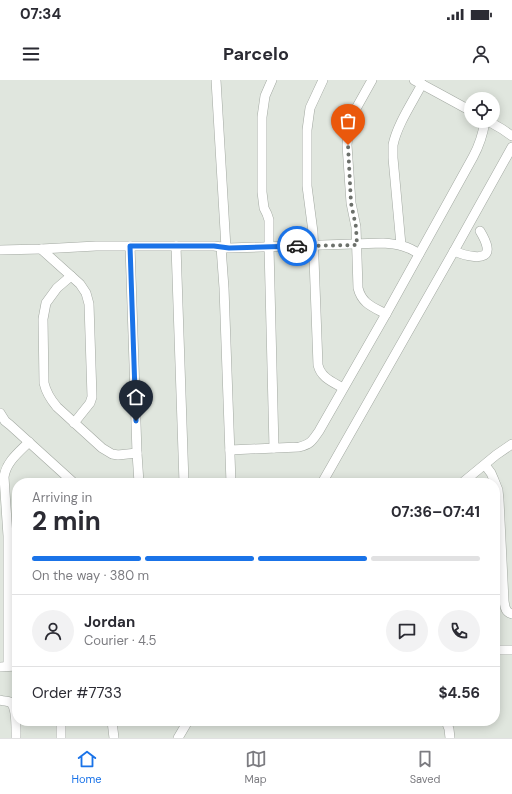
<!DOCTYPE html>
<meta charset="utf-8">
<style>
body{margin:0;font-family:"DM Sans",sans-serif;background:#f2f2f3;color:#2b2b33;height:100vh;display:flex;flex-direction:column;font-size:15px;white-space:nowrap}
*{box-sizing:border-box;margin:0}
p{font-size:13px;color:#7c7c81}
.icon{flex:none;width:22px;height:22px;fill:none;stroke:currentColor;stroke-width:2;stroke-linecap:round;stroke-linejoin:round}
.map{position:relative;flex:1;overflow:hidden}
.panel{position:absolute;left:12px;top:398px;width:488px;height:248px;display:flex;flex-direction:column;background:#fff;border-radius:16px;box-shadow:0 2px 10px #0003}
.panel>*{flex:none}
.fabs{position:absolute;left:464px;top:12px;display:grid;gap:8px}
.fabs a{display:grid;place-items:center;width:36px;height:36px;border-radius:50%;background:#fff;box-shadow:0 2px 10px #0003;font-size:20px}
.pin{position:absolute;display:grid;place-items:center;width:34px;height:34px;color:#fff;margin:-41px -17px;border-radius:50% 50% 50% 0;rotate:-45deg;box-shadow:0 0 4px #0007}
.pin .icon{rotate:45deg}
.courier{position:absolute;display:grid;place-items:center;width:40px;height:40px;margin:-20px;border:3px solid #1a73e8;border-radius:50%;background:#fff;color:#222;box-shadow:0 1px 5px #0007}
.overview em{font-style:normal;font-weight:700}
.overview div{display:flex;flex-direction:column-reverse}
.overview{display:flex;align-items:center;justify-content:space-between;height:68px;padding:0 20px}
h1{font-size:26px;font-weight:700;line-height:30px}
.bar{display:grid;grid-template-columns:repeat(4,1fr);gap:6px 4px;align-content:center;height:48px;padding:0 20px}
.bar i{height:5px;border-radius:3px;background:#e1e1e2}
.bar .on{background:#1a73e8}
.bar p{grid-column:span 4}
.line{display:flex;align-items:center;gap:10px;padding:0 20px;border-top:1px solid #e1e1e2}
.line div{flex:1}
.round{display:grid;place-items:center;flex:none;width:42px;height:42px;border-radius:21px;background:#f2f2f3}
.status{display:flex;justify-content:space-between;align-items:center;height:28px;padding:0 20px;background:#fff;direction:ltr}
.status svg{height:11px;fill:currentColor}
header{display:flex;justify-content:space-between;align-items:center;height:52px;padding:0 20px;background:#fff;font-size:18px;font-weight:700}
.tab-bar{display:flex;justify-content:space-around;align-items:center;height:56px;border-top:1px solid #e1e1e2;background:#fff;font-size:11px;color:#7c7c81}
.tab-bar a{display:grid;justify-items:center;gap:2px}
.tab-bar .on{color:#1a73e8}
.map>svg:first-child{display:block}
.lines{fill:none;stroke-linecap:round;stroke-linejoin:round}
.minor-casing{stroke:#a2a8a1;stroke-width:10}
.minor{stroke:#fff;stroke-width:9}
.done{stroke:#6c706b;stroke-width:4;stroke-dasharray:0 7.2}
.route{stroke:#1a73e8;stroke-width:5}
</style>
<div class="status"><b>07:34</b><svg viewBox="0 0 49 12"><path d="M0 12V9h3v3zM5 12V6h3v6zM10 12V3h3v9zM15 12V0h3v12zM26 1h20v11H26zM47 4h2v5h-2z"/></svg></div>
<header><svg class="icon" aria-label="menu" viewBox="0 0 24 24"><path d="M4 6h16M4 12h16M4 18h16"/></svg>Parcelo<svg class="icon" aria-label="person" viewBox="0 0 24 24"><circle cx="12" cy="8" r="4"/><path d="M4 21q1-7 8-7t8 7"/></svg></header>
<div class="map">
<svg width="512" height="658" viewBox="0 0 512 658">
<rect width="100%" height="100%" fill="#e0e6de"/>
<g class="lines">
<!-- minor casing -->
<g class="minor-casing">
<g id="minor">
<polyline points="216,0 226,168"/>
<polyline points="272,0 265,16 262,37 262,112 264,128 267,134 269,140 269,167 274,368"/>
<path d="M323 0 310 28 307 50V106L313 152 318 285C321 298 333 302 343 308"/>
<path d="M372 0 353 34 349 46 348 54 347 65 351 123 356 147 358 208C362 224 373 227 386 234"/>
<polyline points="414,0 438,13 471,31"/>
<polyline points="488,41 502,49 512,56"/>
<path d="M401 165 393 78C393 74 393 69 393 65 397 45 412 23 422 4"/>
<polyline points="130,166 137,373 139,403"/>
<polyline points="176,166 184,403"/>
<polyline points="221,167 224,208 231,403"/>
<polyline points="41,169 80,204 86,213 89,224 92,317 90,323 74,343"/>
<path d="M0 170 41 169 96 166H214L229 168 383 163C397 164 408 166 419 174"/>
<path d="M454 171C461 174 490 184 487 167 486 161 483 156 480 151"/>
<path d="M71 196 57 208 46 223 43 239 44 303C46 312 51 320 57 327L102 368 112 374 118 375 137 373"/>
<polyline points="0,333 5,341 10,345 74,403"/>
<path d="M230 370 299 367C311 364 312 361 319 351L386 234 473 77C479 66 483 54 485 41"/>
<path d="M485 385 491 393 494 400 498 410 499 420 504 521C505 527 505 532 512 534"/>
<polyline points="322,403 454,171 512,67"/>
<polyline points="462,403 496,375 512,364"/>
<polyline points="495,570 512,570"/>
<path d="M8 586V456L4 397C6 382 19 372 29 362"/>
<polyline points="0,587 17,586"/>
<path d="M0 620C3 621 7 621 10 622 17 627 16 650 16 658"/>
<polyline points="61,641 61,658"/>
<polyline points="112,641 114,658"/>
<polyline points="446,641 449,649 450,658"/>
<polyline points="178,658 188,641"/>
</g>
</g>
<!-- minor -->
<use href="#minor" class="minor"/>
</g>
<g class="lines">
<!-- done -->
<polyline class="done" points="297,166 357,165 356,147 351,123 348,65"/>
<!-- route -->
<polyline class="route" points="136,341 130,166 214,166 229,168 297,166"/>
</g>
</svg>
<div class="fabs">
<a><svg class="icon" aria-label="locate" viewBox="0 0 24 24"><circle cx="12" cy="12" r="6"/><path d="M12 2v4M12 18v4M2 12h4M18 12h4"/></svg></a>
</div>
<div class="pin" style="left:348px;top:65px;background:#ea580c"><svg class="icon" aria-label="bag" viewBox="0 0 24 24"><path d="M5 8h14l-1 12H6zM9 8a3 3 0 0 1 6 0"/></svg></div>
<div class="pin" style="left:136px;top:341px;background:#1f2937"><svg class="icon" aria-label="home" viewBox="0 0 24 24"><path d="M3 11l9-7 9 7M6 9v11h12V9"/></svg></div>
<div class="courier" style="left:297px;top:166px"><svg class="icon" aria-label="car" viewBox="0 0 24 24"><path d="M5 17H2v-5l4-1 3-4h7l3 4 3 1v5h-3M9 17h6M6 11h13"/><circle cx="7" cy="17" r="2"/><circle cx="17" cy="17" r="2"/></svg></div>
<section class="panel">
<div class="overview"><div><h1>2 min</h1><p>Arriving in</p></div><em>07:36–07:41</em></div>
<div class="bar"><i class="on"></i><i class="on"></i><i class="on"></i><i></i><p>On the way · 380 m</p></div>
<div class="line" style="height:72px"><a class="round"><svg class="icon" aria-label="person" viewBox="0 0 24 24"><circle cx="12" cy="8" r="4"/><path d="M4 21q1-7 8-7t8 7"/></svg></a><div><b>Jordan</b><p>Courier · 4.5</p></div><a class="round"><svg class="icon" aria-label="chat" viewBox="0 0 24 24"><path d="M4 5h16v11H9l-5 4z"/></svg></a><a class="round"><svg class="icon" aria-label="phone" viewBox="0 0 24 24"><path d="M5 4h4l2 5-3 2q2 4 5 5l2-3 5 2v4C11 20 4 13 5 4z"/></svg></a></div>
<div class="line" style="height:52px"><div>Order #7733</div><b>$4.56</b></div>
</section>
</div>
<nav class="tab-bar">
<a class="on"><svg class="icon" aria-label="home" viewBox="0 0 24 24"><path d="M3 11l9-7 9 7M6 9v11h12V9"/></svg>Home</a>
<a><svg class="icon" aria-label="map" viewBox="0 0 24 24"><path d="M3 6l6-2 6 2 6-2v14l-6 2-6-2-6 2zM9 4v14M15 6v14"/></svg>Map</a>
<a><svg class="icon" aria-label="saved" viewBox="0 0 24 24"><path d="M7 4h10v16l-5-4-5 4z"/></svg>Saved</a>
</nav>
